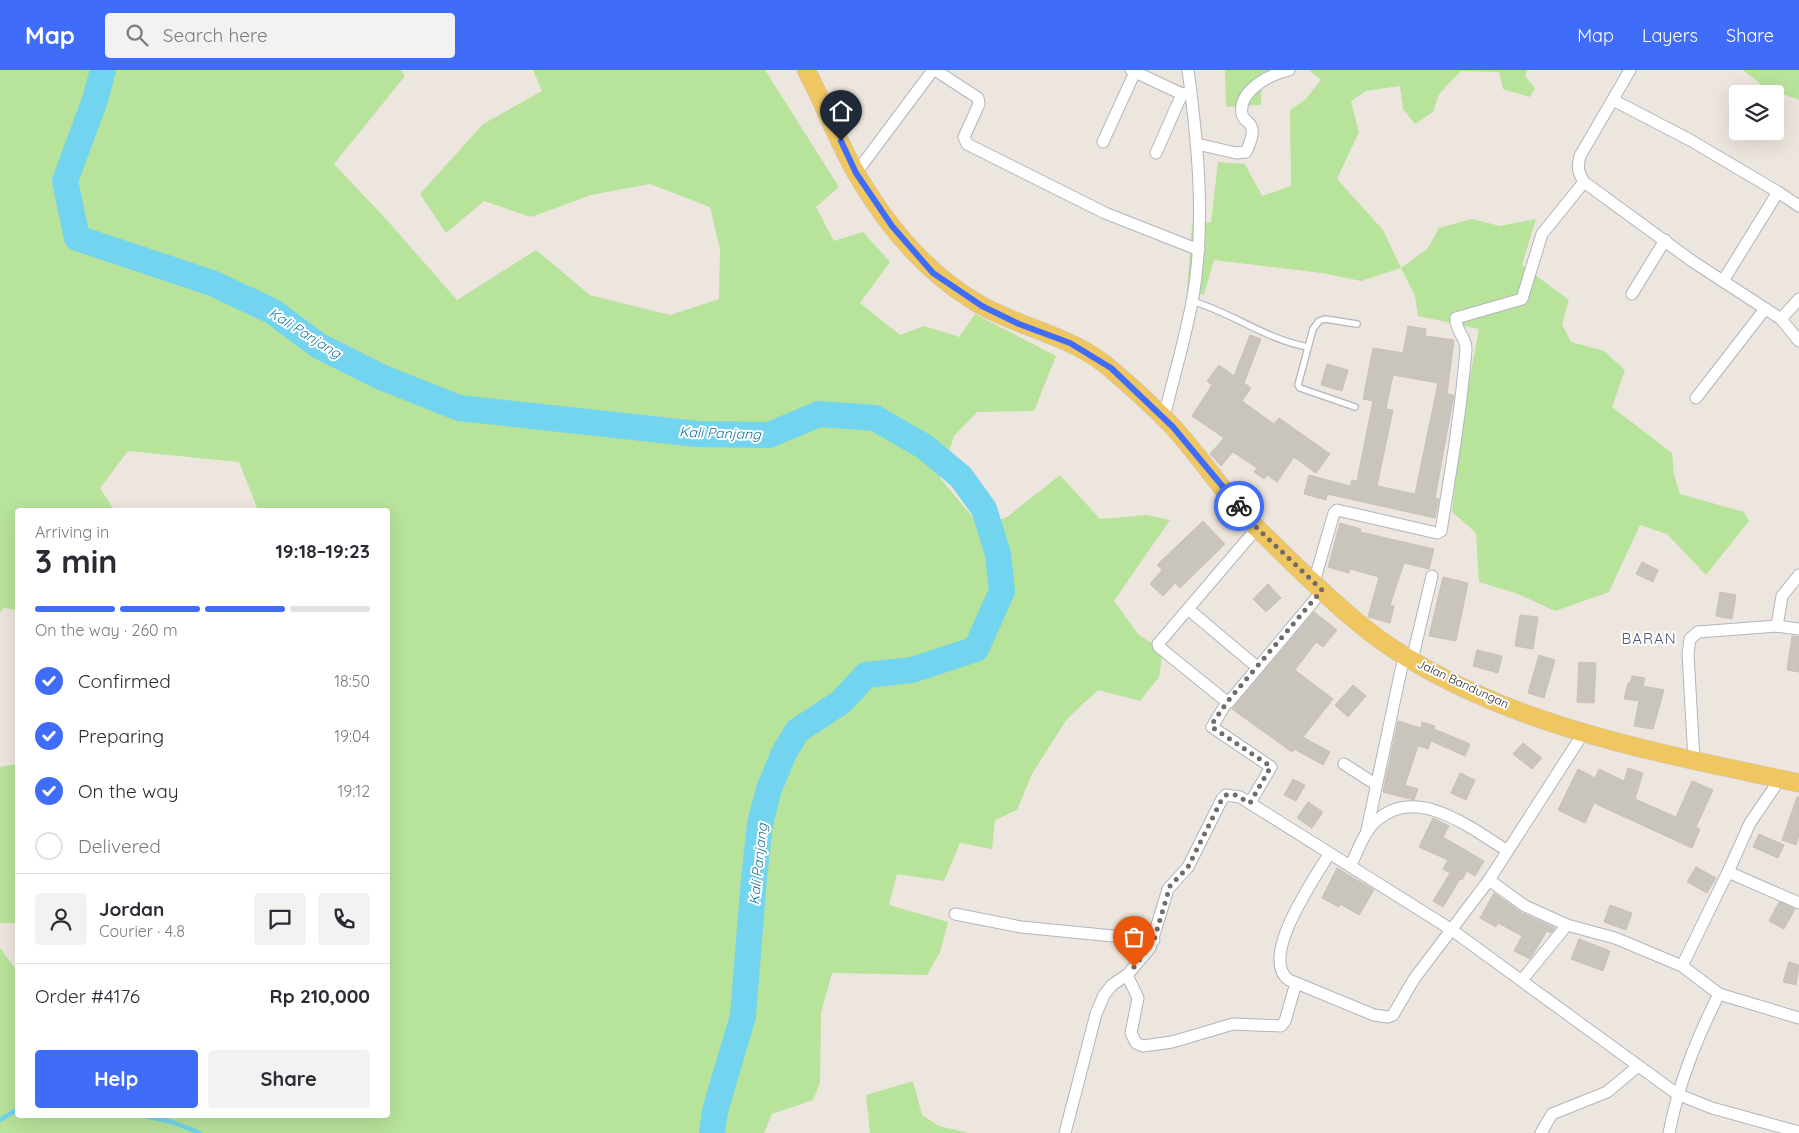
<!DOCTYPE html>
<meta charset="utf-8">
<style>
body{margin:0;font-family:Quicksand,sans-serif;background:#f2f2f3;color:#2b2b33;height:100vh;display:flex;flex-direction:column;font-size:19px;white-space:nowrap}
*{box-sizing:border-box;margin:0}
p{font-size:16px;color:#7c7c81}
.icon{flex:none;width:28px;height:28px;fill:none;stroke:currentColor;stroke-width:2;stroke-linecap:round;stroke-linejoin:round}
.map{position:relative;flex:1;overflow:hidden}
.sheet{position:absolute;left:15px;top:438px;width:375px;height:610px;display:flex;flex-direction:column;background:#fff;border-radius:5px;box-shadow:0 5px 20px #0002}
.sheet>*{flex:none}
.controls{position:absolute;left:1729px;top:15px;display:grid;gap:10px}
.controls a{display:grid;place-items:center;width:55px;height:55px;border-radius:5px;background:#fff;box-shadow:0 5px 20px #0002;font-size:25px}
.pin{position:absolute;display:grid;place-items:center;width:42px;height:42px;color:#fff;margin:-51px -21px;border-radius:50% 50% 50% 0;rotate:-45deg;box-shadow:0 0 5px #0007}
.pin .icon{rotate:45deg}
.courier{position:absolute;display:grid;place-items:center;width:50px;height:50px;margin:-25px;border:4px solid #3f6cf8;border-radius:50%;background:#fff;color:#222;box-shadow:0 1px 6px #0007}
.head em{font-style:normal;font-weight:700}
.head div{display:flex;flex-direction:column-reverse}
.head{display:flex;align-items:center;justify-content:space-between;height:85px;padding:0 20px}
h1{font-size:32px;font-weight:700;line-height:38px}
.bar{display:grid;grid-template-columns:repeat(4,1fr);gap:8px 5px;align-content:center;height:60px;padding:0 20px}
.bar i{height:6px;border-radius:4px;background:#e1e1e2}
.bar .active{background:#3f6cf8}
.bar p{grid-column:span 4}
.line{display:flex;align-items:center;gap:12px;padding:0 20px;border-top:1px solid #e1e1e2}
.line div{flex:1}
.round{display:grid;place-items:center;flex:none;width:52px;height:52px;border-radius:5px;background:#f2f2f3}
ol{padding:0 20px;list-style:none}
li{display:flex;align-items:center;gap:15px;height:55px}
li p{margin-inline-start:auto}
li .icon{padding:5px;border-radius:50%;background:#3f6cf8;color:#fff;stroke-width:4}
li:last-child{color:#7c7c81}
li i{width:28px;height:28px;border:2px solid #e1e1e2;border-radius:50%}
.primary-button{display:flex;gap:10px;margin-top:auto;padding:10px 20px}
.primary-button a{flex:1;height:58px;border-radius:5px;background:#3f6cf8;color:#fff;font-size:20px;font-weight:700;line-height:58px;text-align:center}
.primary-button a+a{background:#f2f2f3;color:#2b2b33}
header{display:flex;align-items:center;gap:30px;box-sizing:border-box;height:70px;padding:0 25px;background:#3f6cf8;color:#fff}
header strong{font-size:24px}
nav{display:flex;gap:28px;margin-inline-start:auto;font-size:18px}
.search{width:350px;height:45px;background:#f2f2f3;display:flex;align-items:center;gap:12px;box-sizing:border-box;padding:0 18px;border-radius:5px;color:#7c7c81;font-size:19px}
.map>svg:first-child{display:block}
.green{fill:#b8e39b}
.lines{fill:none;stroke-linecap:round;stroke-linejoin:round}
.stream{stroke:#72d4ee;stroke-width:4.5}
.river{stroke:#72d4ee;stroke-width:26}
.building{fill:#c9c4bc;stroke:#c9c1b7;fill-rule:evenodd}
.lane-casing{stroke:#b1b5bf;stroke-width:8}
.street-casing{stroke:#b1b5bf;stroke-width:13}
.primary-casing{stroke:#c8c8c8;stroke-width:19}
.lane{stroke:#fff;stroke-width:5.5}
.street{stroke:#fff;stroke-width:11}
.primary{stroke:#f0c660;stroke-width:18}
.done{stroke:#6f6c6a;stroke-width:5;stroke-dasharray:0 9}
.route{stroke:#3f6cf8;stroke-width:6}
.labels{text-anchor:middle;stroke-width:4;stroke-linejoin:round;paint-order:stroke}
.street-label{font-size:12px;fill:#2b2b2b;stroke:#fff}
.water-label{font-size:14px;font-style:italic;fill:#0f749c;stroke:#fff}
.quarter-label{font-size:15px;letter-spacing:1px;fill:#4c577c;stroke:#fff}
</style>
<header>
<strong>Map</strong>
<div class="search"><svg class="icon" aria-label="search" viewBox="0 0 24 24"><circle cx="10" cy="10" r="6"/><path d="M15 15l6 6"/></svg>Search here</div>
<nav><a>Map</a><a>Layers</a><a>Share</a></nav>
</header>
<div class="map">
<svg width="1799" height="1063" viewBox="0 0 1799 1063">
<rect width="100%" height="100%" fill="#ede6de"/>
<!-- green -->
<g class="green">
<polygon points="0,0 400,0 405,6 334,94 386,149 457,230 536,180 590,225 670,245 719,229 720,179 710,137 650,114 591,125 531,147 484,131 446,163 420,124 483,54 542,21 533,0 765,0 839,117 816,137 834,171 863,162 890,192 860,233 900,265 924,256 959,267 975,244 1056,286 1034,341 977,342 954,366 940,408 981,457 1007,447 1060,405 1100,449 1147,445 1170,450 1114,531 1139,565 1163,580 1159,607 1140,631 1098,620 1067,649 1032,704 1017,740 995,750 992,779 960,773 944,811 897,804 889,835 948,852 940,882 927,905 832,903 821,943 820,1013 813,1030 772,1044 764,1063 0,1063 0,878 17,901 18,1045 388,1045 388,440 258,440 239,392 128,381 100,418 114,440 18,440 17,540 3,538 0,543"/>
<polygon points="1225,0 1271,0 1262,3 1261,35 1226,37"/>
<polygon points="1309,0 1527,0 1525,6 1535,18 1530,27 1503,19 1499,2 1461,1 1439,24 1433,42 1415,54 1403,39 1400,16 1366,21 1351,31 1359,62 1337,109 1383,160 1401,198 1428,178 1439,158 1472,149 1500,156 1536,149 1522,195 1569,230 1562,254 1571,272 1604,281 1625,300 1612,337 1672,383 1674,405 1680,424 1744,442 1749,451 1706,505 1667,464 1640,455 1609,522 1555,541 1518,524 1479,512 1476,463 1452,442 1463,345 1479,259 1418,246 1415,226 1401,198 1361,211 1322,203 1214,190 1204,225 1187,221 1192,155 1211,152 1218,92 1245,94 1262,126 1291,116 1290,40 1305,30 1321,10"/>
<polygon points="1743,0 1799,0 1799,30 1764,17"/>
<polygon points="17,694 17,853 0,853 0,697"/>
<polygon points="913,1011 922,1045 939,1056 969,1063 870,1063 866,1025"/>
</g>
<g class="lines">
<!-- stream -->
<g class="stream">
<polyline points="140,1045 172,1052 200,1063"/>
<polyline points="0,1050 18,1039"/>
</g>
<!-- river -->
<polyline class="river" points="103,0 95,30 65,111 77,168 212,213 272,241 319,276 381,307 459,338 698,364 769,365 819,344 875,348 925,377 961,407 984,439 998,484 1002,521 976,579 912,600 866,605 841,632 797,661 784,683 769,719 760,754 754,808 743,946 715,1041 712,1063"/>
</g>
<!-- building -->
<g class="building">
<path d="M1408 256 1426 259 1425 266 1454 270 1447 324 1454 325 1435 428 1439 429 1435 448 1327 424 1326 430 1304 424 1309 405 1350 416 1352 410 1357 411 1373 331 1363 329 1373 278 1403 283ZM1393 305 1438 313 1415 424 1377 416 1393 340 1386 339Z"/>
<polygon points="1250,265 1261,269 1244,313 1251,318 1242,331 1274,354 1279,348 1330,384 1316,403 1294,387 1277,412 1267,405 1264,409 1254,402 1257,398 1233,382 1221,396 1210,384 1224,368 1192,346 1212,315 1207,311 1219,295 1234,306"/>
<polygon points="1327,294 1348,300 1342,321 1321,315"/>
<polygon points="1203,451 1225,474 1180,518 1175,513 1163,526 1150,514 1162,500 1157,495"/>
<polygon points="1340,453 1361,459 1360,462 1434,479 1429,499 1404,493 1390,535 1394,536 1390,553 1368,547 1379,507 1350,499 1349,503 1328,497"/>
<polygon points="1642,492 1658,500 1653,512 1636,504"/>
<polygon points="1443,507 1468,513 1456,571 1429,566"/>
<polygon points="1268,514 1281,528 1266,542 1253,529"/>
<polygon points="1720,522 1736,525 1732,549 1716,546"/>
<polygon points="1314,542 1337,560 1323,577 1316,572 1295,600 1333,629 1303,667 1330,682 1323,695 1294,679 1292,682 1232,639"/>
<polygon points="1520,545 1538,547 1533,579 1515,576"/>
<polygon points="1792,566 1799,567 1799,602 1787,600"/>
<polygon points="1477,580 1502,586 1498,603 1473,596"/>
<polygon points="1539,585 1555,590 1544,628 1528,623"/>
<polygon points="1579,592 1596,593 1594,633 1577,632"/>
<polygon points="1632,606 1645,608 1643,616 1664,620 1653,659 1634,656 1639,631 1624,629 1628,613 1630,613"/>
<polygon points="1353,615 1366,626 1348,647 1335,635"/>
<polygon points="1398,651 1421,658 1422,652 1435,656 1434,659 1470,674 1465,686 1431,671 1428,679 1418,676 1405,715 1418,719 1414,730 1383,722"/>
<polygon points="1523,673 1542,688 1532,699 1513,684"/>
<polygon points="1628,698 1643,703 1635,729 1676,747 1692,711 1713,720 1696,757 1700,759 1692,778 1594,733 1585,753 1558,740 1578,699 1595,708 1599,699 1624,711"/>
<polygon points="1460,703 1475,710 1466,730 1451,723"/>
<polygon points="1293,709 1305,715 1296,731 1284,725"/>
<polygon points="1797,727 1799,727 1799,765 1796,775 1782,770"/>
<polygon points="1308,732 1323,742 1312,758 1297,748"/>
<polygon points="1433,748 1449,756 1443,767 1484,791 1475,806 1467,801 1462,810 1460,809 1443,837 1433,831 1450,803 1443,799 1448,790 1419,777"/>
<polygon points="1759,764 1784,775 1778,788 1753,777"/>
<polygon points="1696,797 1716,808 1707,823 1687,812"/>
<polygon points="1337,798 1374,820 1359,845 1340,834 1339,837 1322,828"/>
<polygon points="1494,823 1522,843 1555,858 1551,863 1547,861 1530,889 1514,881 1522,866 1498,853 1496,857 1480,848"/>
<polygon points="1779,832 1795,839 1784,859 1769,851"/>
<polygon points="1610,835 1632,843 1626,860 1604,852"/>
<polygon points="1579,869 1610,881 1603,901 1571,889"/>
<polygon points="1789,892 1799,895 1796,915 1783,912"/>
</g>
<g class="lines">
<!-- lane casing -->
<g class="lane-casing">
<g id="lane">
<path d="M1192 231C1235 244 1265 269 1308 277"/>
<polyline points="1355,337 1300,318 1298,315 1313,259 1319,251 1325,249 1357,254"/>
</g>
</g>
<!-- street casing -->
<g class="street-casing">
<g id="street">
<polyline points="935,0 978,28 979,34 964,67 967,74 1105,143 1199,180"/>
<polyline points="1131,0 1182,24 1191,23"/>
<path d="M1630 0 1580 86C1577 97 1578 102 1584 112L1692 191 1781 249"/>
<polyline points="1613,30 1690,70 1778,122 1723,211"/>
<polyline points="1103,72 1135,2"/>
<path d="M1197 74 1236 83 1246 82C1249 75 1255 63 1251 56 1249 51 1243 50 1242 44 1238 20 1271 4 1289 0"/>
<polyline points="1156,83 1182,24"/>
<polyline points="856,103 933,0"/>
<polyline points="1778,122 1799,136"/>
<polyline points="1632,224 1665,170"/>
<polyline points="1799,229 1781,249 1799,271"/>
<polyline points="1696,328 1765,239"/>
<path d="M1170 351 1165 343C1174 306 1185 269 1192 232 1206 158 1198 74 1188 0"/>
<polyline points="1257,458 1158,574 1159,577 1227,632 1229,632 1323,520"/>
<path d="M1314 512 1334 443 1337 440 1437 463 1441 461C1451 400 1461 341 1466 279 1466 267 1455 260 1456 248L1522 229 1542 164 1584 112"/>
<polyline points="1188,539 1257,597"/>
<polyline points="1777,556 1782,526 1799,505"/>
<polyline points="1412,590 1432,506"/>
<polyline points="1227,632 1212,657 1271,697 1250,733"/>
<polyline points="1694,690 1688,584 1690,569 1698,562 1777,556 1799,559"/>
<polyline points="1344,694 1375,714"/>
<polyline points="1367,760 1404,586"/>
<path d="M1329 784C1315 808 1258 888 1289 910L1374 945 1388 947 1393 945 1414 909 1489 810 1584 662"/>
<path d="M1351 795C1358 780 1364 762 1376 751 1416 714 1471 758 1506 780"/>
<polyline points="1728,802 1750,753 1780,709"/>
<polyline points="1489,810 1525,836 1567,855 1615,868 1682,896 1719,924"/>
<polyline points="955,844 1021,857 1154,870"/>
<polyline points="1682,896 1728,802 1799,833"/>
<polyline points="1127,905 1138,928 1131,963 1136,973 1143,976 1172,972 1233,954 1281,956 1285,951 1296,913"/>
<polyline points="1522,910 1567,855"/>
<polyline points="1065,1063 1096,944 1104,925 1112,915 1127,905 1150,878 1168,819 1188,797 1222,729 1226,725 1240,727 1452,860 1677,1024 1712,1038 1799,1062"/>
<polyline points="1541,1063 1552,1044 1607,1022 1637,997"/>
<path d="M1669 1063C1679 1012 1696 970 1719 924L1799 948"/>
</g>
</g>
<!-- primary casing -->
<g class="primary-casing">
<path id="primary" d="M806 0C824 33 837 70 856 103 886 155 925 202 977 233 1021 259 1075 266 1113 301 1134 319 1155 338 1174 358 1204 391 1228 430 1260 461 1298 498 1346 547 1389 576 1509 657 1660 683 1799 713"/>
</g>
<!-- lane -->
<use href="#lane" class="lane"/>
<!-- street -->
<use href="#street" class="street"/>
<!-- primary -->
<use href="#primary" class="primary"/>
</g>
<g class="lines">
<!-- done -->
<polyline class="done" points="1134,897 1154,870 1170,816 1188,797 1222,729 1226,725 1235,725 1250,733 1270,698 1270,696 1212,657 1212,654 1227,632 1322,520 1257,458 1239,436"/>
<!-- route -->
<polyline class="route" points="841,71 856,103 892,156 933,203 982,236 1019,254 1070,273 1111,298 1173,357 1239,436"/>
</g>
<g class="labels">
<!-- street labels -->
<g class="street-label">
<text transform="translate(1463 614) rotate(25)" y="4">Jalan Bandungan</text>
</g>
<!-- water labels -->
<g class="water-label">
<text transform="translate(305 263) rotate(32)" y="5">Kali Panjang</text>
<text transform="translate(720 363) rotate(2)" y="5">Kali Panjang</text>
<text transform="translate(758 794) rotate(-84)" y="5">Kali Panjang</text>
</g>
<!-- quarter labels -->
<g class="quarter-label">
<text x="1649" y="574">BARAN</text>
</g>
</g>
</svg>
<div class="controls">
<a><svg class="icon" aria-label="layers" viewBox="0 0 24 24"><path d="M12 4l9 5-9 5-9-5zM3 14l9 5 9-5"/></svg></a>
</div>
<div class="pin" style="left:1134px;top:897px;background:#ea580c"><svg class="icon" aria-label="bag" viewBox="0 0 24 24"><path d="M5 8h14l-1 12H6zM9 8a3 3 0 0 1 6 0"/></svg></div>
<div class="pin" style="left:841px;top:71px;background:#1f2937"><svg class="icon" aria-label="home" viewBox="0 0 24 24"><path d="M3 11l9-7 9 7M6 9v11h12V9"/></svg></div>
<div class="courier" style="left:1239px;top:436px"><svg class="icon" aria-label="bike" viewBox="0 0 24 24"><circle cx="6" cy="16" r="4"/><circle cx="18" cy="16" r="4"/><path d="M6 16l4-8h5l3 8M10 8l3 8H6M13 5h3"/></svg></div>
<section class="sheet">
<div class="head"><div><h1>3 min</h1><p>Arriving in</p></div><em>19:18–19:23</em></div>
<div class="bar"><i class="active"></i><i class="active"></i><i class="active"></i><i></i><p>On the way · 260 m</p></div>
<ol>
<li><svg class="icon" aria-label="check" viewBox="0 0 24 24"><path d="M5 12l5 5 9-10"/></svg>Confirmed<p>18:50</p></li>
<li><svg class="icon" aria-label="check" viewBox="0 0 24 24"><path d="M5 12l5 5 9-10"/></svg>Preparing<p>19:04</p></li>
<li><svg class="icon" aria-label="check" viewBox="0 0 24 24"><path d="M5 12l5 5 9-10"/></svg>On the way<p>19:12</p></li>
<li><i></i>Delivered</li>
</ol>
<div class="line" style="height:90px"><a class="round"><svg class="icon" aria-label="person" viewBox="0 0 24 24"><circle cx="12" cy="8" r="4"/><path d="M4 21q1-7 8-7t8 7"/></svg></a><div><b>Jordan</b><p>Courier · 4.8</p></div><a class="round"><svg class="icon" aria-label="chat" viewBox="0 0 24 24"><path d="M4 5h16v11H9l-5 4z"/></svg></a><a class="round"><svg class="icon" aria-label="phone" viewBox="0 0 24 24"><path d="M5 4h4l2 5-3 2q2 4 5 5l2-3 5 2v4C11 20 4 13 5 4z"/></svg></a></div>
<div class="line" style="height:65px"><div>Order #4176</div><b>Rp 210,000</b></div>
<div class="primary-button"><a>Help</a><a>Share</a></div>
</section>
</div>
